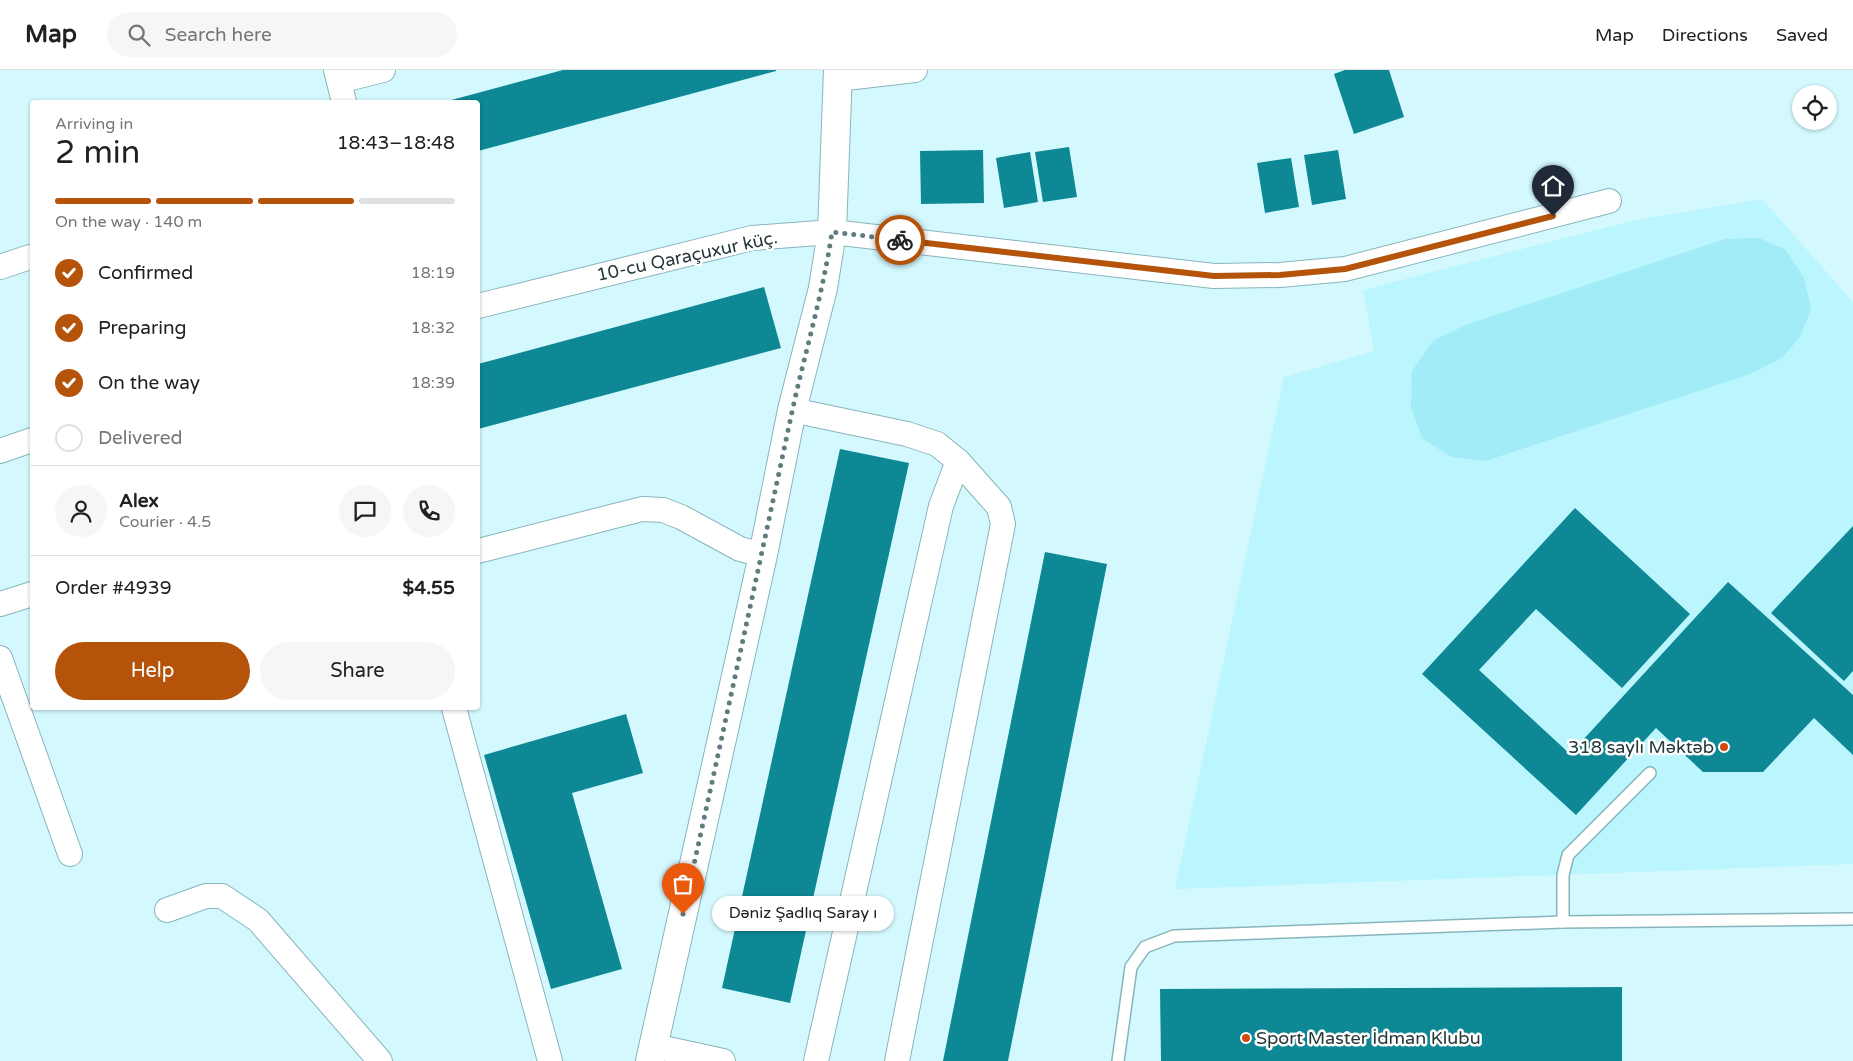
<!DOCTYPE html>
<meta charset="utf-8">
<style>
body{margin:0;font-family:"Varela Round",sans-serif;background:#f6f6f6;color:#202124;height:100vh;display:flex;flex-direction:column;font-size:19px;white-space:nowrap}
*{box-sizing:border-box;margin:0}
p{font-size:16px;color:#757577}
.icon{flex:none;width:28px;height:28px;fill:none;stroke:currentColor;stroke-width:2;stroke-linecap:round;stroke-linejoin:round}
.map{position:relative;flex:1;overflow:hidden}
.sheet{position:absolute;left:30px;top:30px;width:450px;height:610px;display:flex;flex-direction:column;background:#fff;border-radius:5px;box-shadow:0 1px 4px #0004}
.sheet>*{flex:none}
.controls{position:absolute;left:1792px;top:15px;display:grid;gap:10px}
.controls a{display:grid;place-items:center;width:45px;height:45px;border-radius:50%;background:#fff;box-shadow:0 1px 4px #0004;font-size:25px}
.pin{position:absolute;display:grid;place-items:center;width:42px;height:42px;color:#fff;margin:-51px -21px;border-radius:50% 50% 50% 0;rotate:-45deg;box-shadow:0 0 5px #0007}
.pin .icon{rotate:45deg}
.courier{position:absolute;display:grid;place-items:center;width:50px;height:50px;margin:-25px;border:4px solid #b45309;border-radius:50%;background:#fff;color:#222;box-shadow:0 1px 6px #0007}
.bubble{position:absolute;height:35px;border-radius:18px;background:#fff;box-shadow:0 1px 4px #0004;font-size:16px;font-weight:600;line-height:35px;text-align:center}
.head em{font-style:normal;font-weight:600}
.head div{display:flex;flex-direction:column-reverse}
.head{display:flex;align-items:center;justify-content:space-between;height:85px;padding:0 25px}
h1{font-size:32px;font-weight:600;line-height:38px}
.bar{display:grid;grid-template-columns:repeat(4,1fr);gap:8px 5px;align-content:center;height:60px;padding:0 25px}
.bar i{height:6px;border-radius:4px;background:#e0e0e0}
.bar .active{background:#b45309}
.bar p{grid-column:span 4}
.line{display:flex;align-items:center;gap:12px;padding:0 25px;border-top:1px solid #e0e0e0}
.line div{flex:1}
.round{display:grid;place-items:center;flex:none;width:52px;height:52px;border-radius:26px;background:#f6f6f6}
ol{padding:0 25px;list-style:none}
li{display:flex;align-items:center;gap:15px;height:55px}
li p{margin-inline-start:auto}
li .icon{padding:5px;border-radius:50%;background:#b45309;color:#fff;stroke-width:4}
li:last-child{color:#757577}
li i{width:28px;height:28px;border:2px solid #e0e0e0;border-radius:50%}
.primary-button{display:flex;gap:10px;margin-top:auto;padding:10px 25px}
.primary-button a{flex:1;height:58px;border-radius:30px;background:#b45309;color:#fff;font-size:20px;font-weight:600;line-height:58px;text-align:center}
.primary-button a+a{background:#f6f6f6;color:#202124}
header{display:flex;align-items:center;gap:30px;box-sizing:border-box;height:70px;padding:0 25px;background:#fff;border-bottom:1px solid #e0e0e0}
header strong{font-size:24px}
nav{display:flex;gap:28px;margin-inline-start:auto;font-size:18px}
.search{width:350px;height:45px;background:#f6f6f6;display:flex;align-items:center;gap:12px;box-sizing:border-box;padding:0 18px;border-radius:28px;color:#757577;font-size:19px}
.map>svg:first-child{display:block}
.built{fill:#bbf5fd}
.green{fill:#a1ecf6}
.building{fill:#0d8894}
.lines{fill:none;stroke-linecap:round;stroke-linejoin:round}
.service-casing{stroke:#87b5bb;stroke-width:14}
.minor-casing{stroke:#87b5bb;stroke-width:26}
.tertiary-casing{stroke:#87b5bb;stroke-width:30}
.service{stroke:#fff;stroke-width:11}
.minor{stroke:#fff;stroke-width:24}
.tertiary{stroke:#fff;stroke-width:28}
.done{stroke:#617b7e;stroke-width:5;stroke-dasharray:0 9}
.route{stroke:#b45309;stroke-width:6}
.poi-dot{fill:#cf4a0b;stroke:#fff;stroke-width:2}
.labels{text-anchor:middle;stroke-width:5;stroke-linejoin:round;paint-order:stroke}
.street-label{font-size:18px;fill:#243739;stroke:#fff}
.poi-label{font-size:18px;fill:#243739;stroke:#fff;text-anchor:end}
</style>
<header>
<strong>Map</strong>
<div class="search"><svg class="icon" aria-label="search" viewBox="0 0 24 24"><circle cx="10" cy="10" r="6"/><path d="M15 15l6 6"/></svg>Search here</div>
<nav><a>Map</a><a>Directions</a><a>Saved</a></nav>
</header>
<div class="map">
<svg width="1853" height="991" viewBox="0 0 1853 991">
<rect width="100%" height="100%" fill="#d3f9fe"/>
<!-- built -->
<polygon class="built" points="1762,129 1853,232 1853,794 1175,819 1284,307 1374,281 1363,220 1635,150"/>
<!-- green -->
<polygon class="green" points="1759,168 1785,179 1804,208 1811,239 1800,267 1782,288 1750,304 1485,391 1451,387 1422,368 1411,337 1412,301 1434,270 1466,255 1725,169"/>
<!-- building -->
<g class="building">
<polygon points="563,0 776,0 776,1 478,81 478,32 444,32"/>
<polygon points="1345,0 1389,0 1404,47 1354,64 1334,4"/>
<polygon points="1069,77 1077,127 1043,132 1035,82"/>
<polygon points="983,80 984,133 921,134 920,81"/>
<polygon points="1338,80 1346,129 1312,135 1304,85"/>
<polygon points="1030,82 1038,132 1004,138 996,88"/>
<polygon points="1291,88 1299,137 1265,143 1257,93"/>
<polygon points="764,217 781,278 478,359 478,294"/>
<polygon points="840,379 909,393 790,933 722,918"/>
<polygon points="1575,438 1690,544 1622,618 1536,539 1479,600 1570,684 1728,512 1853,625 1853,685 1814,648 1763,702 1703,702 1656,658 1576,745 1422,604"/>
<polygon points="1853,456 1853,601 1844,611 1771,543"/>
<polygon points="1045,482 1107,494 1008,991 943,991"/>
<polygon points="626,644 643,703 572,723 622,899 551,919 484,685"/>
<polygon points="1622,917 1622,991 1161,991 1160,919"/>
</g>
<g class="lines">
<!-- service casing -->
<g class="service-casing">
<g id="service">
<polyline points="1563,852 1563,805 1568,785 1650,703"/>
<polyline points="1118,991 1131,897 1145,877 1174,866 1563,852 1853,849"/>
</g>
</g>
<!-- minor casing -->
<g class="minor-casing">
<g id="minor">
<polyline points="336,0 344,32"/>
<polyline points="837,9 915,0"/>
<polyline points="339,11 383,0"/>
<polyline points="0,197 30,187"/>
<polyline points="478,236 752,168 832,162 1214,206 1280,205 1345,199 1609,131"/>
<polyline points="792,340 907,364 937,374 958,391 999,437 1003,454 897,991"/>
<polyline points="0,381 32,370"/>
<polyline points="478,481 642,439 663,440 681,447 740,479 763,485"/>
<polyline points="0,534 32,524"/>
<polyline points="0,588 70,784"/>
<polyline points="454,638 550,991"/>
<polyline points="167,840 206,826 222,826 258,850 380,991"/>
<polyline points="654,976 723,991"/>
<polyline points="816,991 941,436 958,391"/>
</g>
</g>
<!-- tertiary casing -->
<g class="tertiary-casing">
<polyline id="tertiary" points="650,991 763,485 792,340 823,218 832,162 838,0"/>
</g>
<!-- service -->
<use href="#service" class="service"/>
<!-- minor -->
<use href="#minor" class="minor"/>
<!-- tertiary -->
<use href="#tertiary" class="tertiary"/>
</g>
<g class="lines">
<!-- done -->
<path class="done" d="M683 844C720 677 756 510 792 342 805 282 823 223 832 162L900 170"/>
<!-- route -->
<polyline class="route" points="900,170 1214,206 1280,205 1345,199 1553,146"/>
</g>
<!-- markers -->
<g class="poi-dot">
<circle cx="1724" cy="677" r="5"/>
<circle cx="1246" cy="968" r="5"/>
</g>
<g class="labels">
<!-- street labels -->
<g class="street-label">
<text transform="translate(687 186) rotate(-12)" y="6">10-cu Qaraçuxur küç.</text>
</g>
<!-- poi labels -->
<g class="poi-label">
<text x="1714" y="683">318 saylı Məktəb</text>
<text x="1256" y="974" text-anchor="start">Sport Master İdman Klubu</text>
</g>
</g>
</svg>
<div class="controls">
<a><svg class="icon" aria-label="locate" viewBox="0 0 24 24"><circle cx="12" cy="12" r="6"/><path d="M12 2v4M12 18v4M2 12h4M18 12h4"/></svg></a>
</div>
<div class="pin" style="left:683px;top:844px;background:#ea580c"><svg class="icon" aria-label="bag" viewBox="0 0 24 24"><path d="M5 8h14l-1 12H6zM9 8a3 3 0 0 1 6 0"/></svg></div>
<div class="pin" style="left:1553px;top:146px;background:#1f2937"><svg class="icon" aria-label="home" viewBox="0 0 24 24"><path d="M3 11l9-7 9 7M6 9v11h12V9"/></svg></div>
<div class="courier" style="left:900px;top:170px"><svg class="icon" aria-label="bike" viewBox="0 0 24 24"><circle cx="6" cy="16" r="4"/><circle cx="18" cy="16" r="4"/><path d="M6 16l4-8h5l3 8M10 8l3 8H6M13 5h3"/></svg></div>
<div class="bubble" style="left:712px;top:826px;width:182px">Dəniz Şadlıq Saray ı</div>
<section class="sheet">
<div class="head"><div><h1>2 min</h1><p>Arriving in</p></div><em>18:43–18:48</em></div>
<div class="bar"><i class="active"></i><i class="active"></i><i class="active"></i><i></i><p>On the way · 140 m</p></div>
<ol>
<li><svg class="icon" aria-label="check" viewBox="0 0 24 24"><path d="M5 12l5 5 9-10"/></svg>Confirmed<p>18:19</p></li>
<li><svg class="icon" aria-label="check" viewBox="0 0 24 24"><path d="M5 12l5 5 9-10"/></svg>Preparing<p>18:32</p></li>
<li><svg class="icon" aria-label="check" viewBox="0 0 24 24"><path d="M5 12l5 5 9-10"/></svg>On the way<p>18:39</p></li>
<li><i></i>Delivered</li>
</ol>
<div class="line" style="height:90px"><a class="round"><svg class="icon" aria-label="person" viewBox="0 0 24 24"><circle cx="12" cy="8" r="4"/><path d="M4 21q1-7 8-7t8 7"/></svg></a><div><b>Alex</b><p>Courier · 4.5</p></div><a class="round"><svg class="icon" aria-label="chat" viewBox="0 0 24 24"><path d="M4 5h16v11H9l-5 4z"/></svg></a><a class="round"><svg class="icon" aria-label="phone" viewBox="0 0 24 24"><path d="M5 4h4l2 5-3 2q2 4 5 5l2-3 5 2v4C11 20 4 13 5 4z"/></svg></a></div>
<div class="line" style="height:65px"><div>Order #4939</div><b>$4.55</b></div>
<div class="primary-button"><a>Help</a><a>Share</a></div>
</section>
</div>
